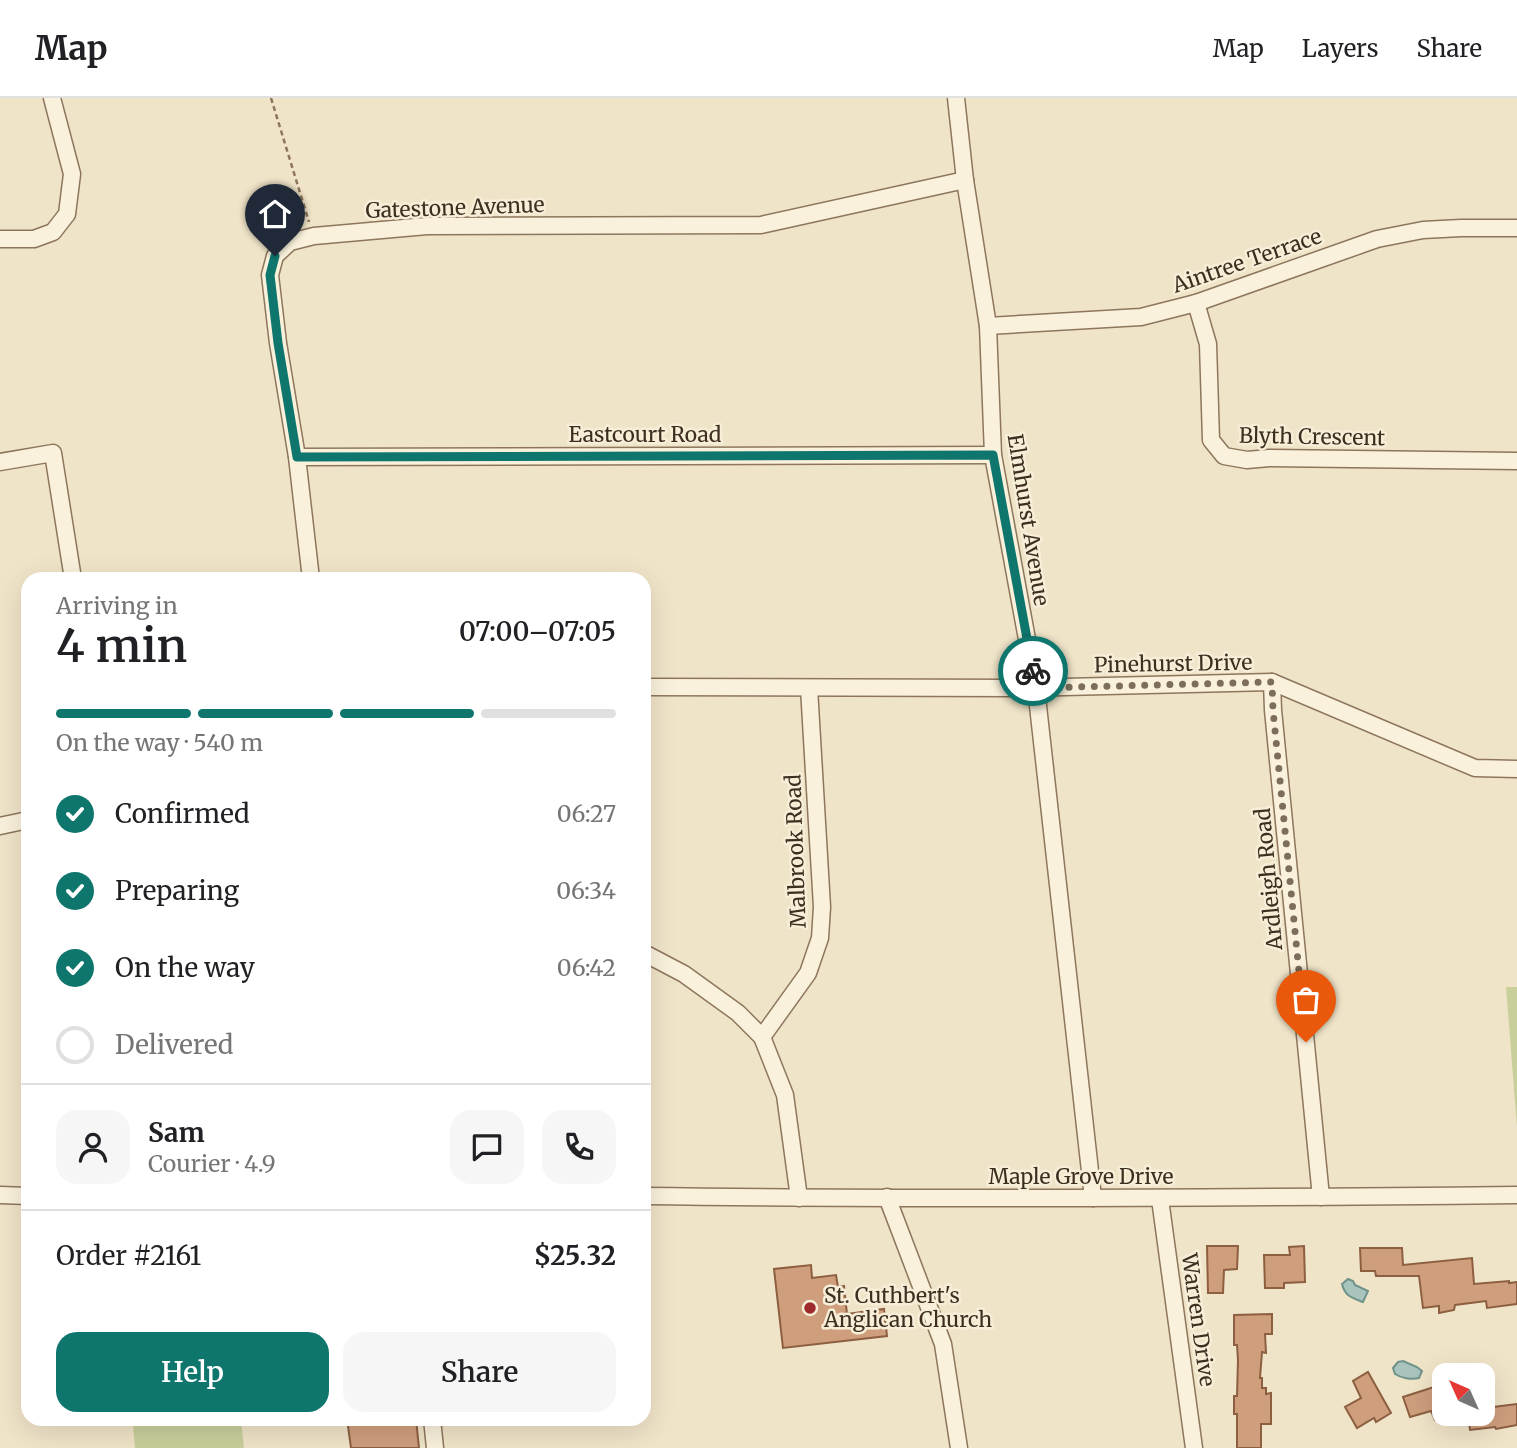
<!DOCTYPE html>
<meta charset="utf-8">
<style>
body{margin:0;font-family:Merriweather,serif;background:#f6f6f6;color:#202124;height:100vh;display:flex;flex-direction:column;font-size:26px;white-space:nowrap}
*{box-sizing:border-box;margin:0}
p{font-size:23px;color:#757577}
.icon{flex:none;width:38px;height:38px;fill:none;stroke:currentColor;stroke-width:2;stroke-linecap:round;stroke-linejoin:round}
.map{position:relative;flex:1;overflow:hidden}
.sheet{position:absolute;left:21px;top:474px;width:630px;height:854px;display:flex;flex-direction:column;background:#fff;border-radius:21px;box-shadow:0 7px 28px #0002}
.sheet>*{flex:none}
.needle{width:46px;rotate:315deg}
.tools{position:absolute;left:1432px;top:1265px;display:grid;gap:14px}
.tools a{display:grid;place-items:center;width:63px;height:63px;border-radius:14px;background:#fff;box-shadow:0 7px 28px #0002;font-size:35px}
.pin{position:absolute;display:grid;place-items:center;width:60px;height:60px;color:#fff;margin:-72px -30px;border-radius:50% 50% 50% 0;rotate:-45deg;box-shadow:0 0 7px #0007}
.pin .icon{rotate:45deg}
.courier{position:absolute;display:grid;place-items:center;width:70px;height:70px;margin:-35px;border:5px solid #0f766e;border-radius:50%;background:#fff;color:#222;box-shadow:0 2px 9px #0007}
.overview em{font-style:normal;font-weight:600}
.overview div{display:flex;flex-direction:column-reverse}
.overview{display:flex;align-items:center;justify-content:space-between;height:119px;padding:0 35px}
h1{font-size:46px;font-weight:600;line-height:52px}
.bar{display:grid;grid-template-columns:repeat(4,1fr);gap:10px 7px;align-content:center;height:84px;padding:0 35px}
.bar i{height:9px;border-radius:5px;background:#e0e0e0}
.bar .active{background:#0f766e}
.bar p{grid-column:span 4}
.line{display:flex;align-items:center;gap:18px;padding:0 35px;border-top:2px solid #e0e0e0}
.line div{flex:1}
.round{display:grid;place-items:center;flex:none;width:74px;height:74px;border-radius:21px;background:#f6f6f6}
ol{padding:0 35px;list-style:none}
li{display:flex;align-items:center;gap:21px;height:77px}
li p{margin-inline-start:auto}
li .icon{padding:7px;border-radius:50%;background:#0f766e;color:#fff;stroke-width:4}
li:last-child{color:#757577}
li i{width:38px;height:38px;border:4px solid #e0e0e0;border-radius:50%}
.button{display:flex;gap:14px;margin-top:auto;padding:14px 35px}
.button a{flex:1;height:80px;border-radius:21px;background:#0f766e;color:#fff;font-size:28px;font-weight:600;line-height:80px;text-align:center}
.button a+a{background:#f6f6f6;color:#202124}
header{display:flex;align-items:center;gap:42px;box-sizing:border-box;height:98px;padding:0 35px;background:#fff;border-bottom:2px solid #e0e0e0}
header strong{font-size:33px}
nav{display:flex;gap:38px;margin-inline-start:auto;font-size:24px}
.map>svg:first-child{display:block}
.green{fill:#c9cf9b}
.water{fill:#a9c4bc;stroke:#6f938a;stroke-width:2}
.building{fill:#cf9f7d;stroke:#8d5f41;stroke-width:2}
.lines{fill:none;stroke-linecap:round;stroke-linejoin:round}
.minor-casing{stroke:#8d765c;stroke-width:19}
.path{stroke:#8d765c;stroke-width:2.5;stroke-dasharray:5 3.5;stroke-linecap:butt}
.minor{stroke:#faf1dc;stroke-width:16}
.done{stroke:#7c6e5b;stroke-width:7;stroke-dasharray:0 12.6}
.route{stroke:#0f766e;stroke-width:9}
.poi-dot{fill:#9e2a2b;stroke:#f7eed8;stroke-width:2.5}
.labels{text-anchor:middle;stroke-width:5;stroke-linejoin:round;paint-order:stroke}
.street-label{font-size:21px;fill:#3d2e20;stroke:#f7eed8}
.poi-label{font-size:21px;fill:#3d2e20;stroke:#f7eed8;text-anchor:start}
</style>
<header>
<strong>Map</strong>
<nav><a>Map</a><a>Layers</a><a>Share</a></nav>
</header>
<div class="map">
<svg width="1517" height="1350" viewBox="0 0 1517 1350">
<rect width="100%" height="100%" fill="#f0e4c8"/>
<!-- green -->
<g class="green">
<polygon points="1506,889 1517,889 1517,1029"/>
<polygon points="190,1321 241,1321 244,1350 135,1350 133,1327"/>
</g>
<!-- water -->
<g class="water">
<path d="M1348 1181 1353 1183 1355 1187 1368 1193 1363 1204C1353 1200 1345 1199 1342 1186Z"/>
<path d="M1403 1263 1417 1269 1422 1273 1419 1280C1411 1282 1401 1280 1395 1276L1393 1270 1398 1264Z"/>
</g>
<!-- building -->
<g class="building">
<polygon points="1207,1148 1238,1148 1237,1171 1224,1172 1223,1195 1208,1195"/>
<polygon points="1304,1148 1305,1184 1284,1185 1284,1190 1265,1190 1264,1157 1290,1157 1289,1149"/>
<polygon points="1360,1150 1402,1150 1403,1167 1472,1160 1474,1186 1509,1183 1509,1185 1517,1184 1517,1206 1487,1210 1486,1203 1455,1207 1454,1212 1439,1215 1439,1208 1423,1210 1419,1178 1376,1178 1375,1173 1361,1173"/>
<polygon points="811,1167 812,1180 836,1177 838,1189 844,1188 847,1216 884,1211 887,1238 783,1250 774,1171"/>
<polygon points="1272,1216 1272,1236 1265,1236 1266,1255 1262,1254 1260,1280 1262,1280 1262,1290 1266,1290 1266,1296 1271,1295 1271,1326 1261,1326 1261,1350 1237,1350 1237,1316 1234,1316 1234,1298 1237,1298 1238,1262 1237,1247 1234,1247 1234,1217"/>
<polygon points="1368,1274 1391,1315 1376,1324 1374,1320 1357,1330 1345,1309 1361,1300 1353,1283"/>
<polygon points="1434,1289 1439,1304 1444,1303 1444,1319 1435,1322 1431,1313 1410,1319 1403,1299"/>
<polygon points="1517,1306 1517,1327 1496,1331 1495,1329 1470,1332 1468,1316 1482,1316 1482,1313 1486,1313 1486,1310"/>
<polygon points="347,1321 416,1321 419,1350 351,1350"/>
</g>
<g class="lines">
<!-- minor casing -->
<g class="minor-casing">
<g id="minor">
<polyline points="956,0 965,82 988,228 993,357 1036,590 1093,1100"/>
<polyline points="0,141 34,141 53,134 67,116 72,76 52,0"/>
<polyline points="1196,205 1208,246 1211,342 1224,358 1247,362 1269,360 1517,363"/>
<polyline points="988,228 1141,219 1196,205 1377,141 1423,132 1461,130 1517,130"/>
<polyline points="297,359 993,357"/>
<polyline points="0,364 53,355 73,481"/>
<polyline points="311,481 297,359 278,245 270,177 275,158 290,144 314,138 427,128 761,127 965,82"/>
<polyline points="1272,584 1273,612 1321,1099"/>
<polyline points="644,589 1023,590 1272,584 1475,670 1517,671"/>
<polyline points="0,728 28,722"/>
<polyline points="644,855 684,876 738,915 762,939 785,997 799,1100"/>
<polyline points="762,939 808,875 820,840 822,809 809,590"/>
<polyline points="0,1097 28,1098"/>
<path d="M644 1098C935 1102 1226 1100 1517 1097"/>
<polyline points="887,1099 943,1246 959,1350"/>
<polyline points="1160,1101 1194,1350"/>
<polyline points="432,1321 435,1350"/>
</g>
</g>
<!-- path -->
<polyline class="path" points="271,0 309,124"/>
<!-- minor -->
<use href="#minor" class="minor"/>
</g>
<g class="lines">
<!-- done -->
<polyline class="done" points="1033,573 1036,590 1272,584 1273,612 1306,944"/>
<!-- route -->
<polyline class="route" points="275,158 270,177 278,245 297,359 993,357 1033,573"/>
</g>
<!-- markers -->
<circle class="poi-dot" cx="810" cy="1210" r="7"/>
<g class="labels">
<!-- street labels -->
<g class="street-label">
<text transform="translate(455 110) rotate(-2)" y="7">Gatestone Avenue</text>
<text transform="translate(1247 163) rotate(-19)" y="7">Aintree Terrace</text>
<text x="645" y="344">Eastcourt Road</text>
<text transform="translate(1312 339) rotate(1)" y="7">Blyth Crescent</text>
<text transform="translate(1028 422) rotate(81)" y="7">Elmhurst Avenue</text>
<text transform="translate(1173 566) rotate(-1)" y="7">Pinehurst Drive</text>
<text transform="translate(796 753) rotate(-92)" y="7">Malbrook Road</text>
<text transform="translate(1269 781) rotate(-95)" y="7">Ardleigh Road</text>
<text x="1081" y="1086">Maple Grove Drive</text>
<text transform="translate(1198 1222) rotate(82)" y="7">Warren Drive</text>
</g>
<!-- poi labels -->
<g class="poi-label">
<text x="824" y="1205">St. Cuthbert's<tspan x="824" dy="24">Anglican Church</tspan></text>
</g>
</g>
</svg>
<div class="tools">
<a><svg class="needle" viewBox="-14 -14 28 28"><path d="M0-13l5 13h-10z" fill="#e53935"/><path d="M0 13l5-13h-10z" fill="#757577"/></svg></a>
</div>
<div class="pin" style="left:1306px;top:944px;background:#ea580c"><svg class="icon" aria-label="bag" viewBox="0 0 24 24"><path d="M5 8h14l-1 12H6zM9 8a3 3 0 0 1 6 0"/></svg></div>
<div class="pin" style="left:275px;top:158px;background:#1f2937"><svg class="icon" aria-label="home" viewBox="0 0 24 24"><path d="M3 11l9-7 9 7M6 9v11h12V9"/></svg></div>
<div class="courier" style="left:1033px;top:573px"><svg class="icon" aria-label="bike" viewBox="0 0 24 24"><circle cx="6" cy="16" r="4"/><circle cx="18" cy="16" r="4"/><path d="M6 16l4-8h5l3 8M10 8l3 8H6M13 5h3"/></svg></div>
<section class="sheet">
<div class="overview"><div><h1>4 min</h1><p>Arriving in</p></div><em>07:00–07:05</em></div>
<div class="bar"><i class="active"></i><i class="active"></i><i class="active"></i><i></i><p>On the way · 540 m</p></div>
<ol>
<li><svg class="icon" aria-label="check" viewBox="0 0 24 24"><path d="M5 12l5 5 9-10"/></svg>Confirmed<p>06:27</p></li>
<li><svg class="icon" aria-label="check" viewBox="0 0 24 24"><path d="M5 12l5 5 9-10"/></svg>Preparing<p>06:34</p></li>
<li><svg class="icon" aria-label="check" viewBox="0 0 24 24"><path d="M5 12l5 5 9-10"/></svg>On the way<p>06:42</p></li>
<li><i></i>Delivered</li>
</ol>
<div class="line" style="height:126px"><a class="round"><svg class="icon" aria-label="person" viewBox="0 0 24 24"><circle cx="12" cy="8" r="4"/><path d="M4 21q1-7 8-7t8 7"/></svg></a><div><b>Sam</b><p>Courier · 4.9</p></div><a class="round"><svg class="icon" aria-label="chat" viewBox="0 0 24 24"><path d="M4 5h16v11H9l-5 4z"/></svg></a><a class="round"><svg class="icon" aria-label="phone" viewBox="0 0 24 24"><path d="M5 4h4l2 5-3 2q2 4 5 5l2-3 5 2v4C11 20 4 13 5 4z"/></svg></a></div>
<div class="line" style="height:91px"><div>Order #2161</div><b>$25.32</b></div>
<div class="button"><a>Help</a><a>Share</a></div>
</section>
</div>
